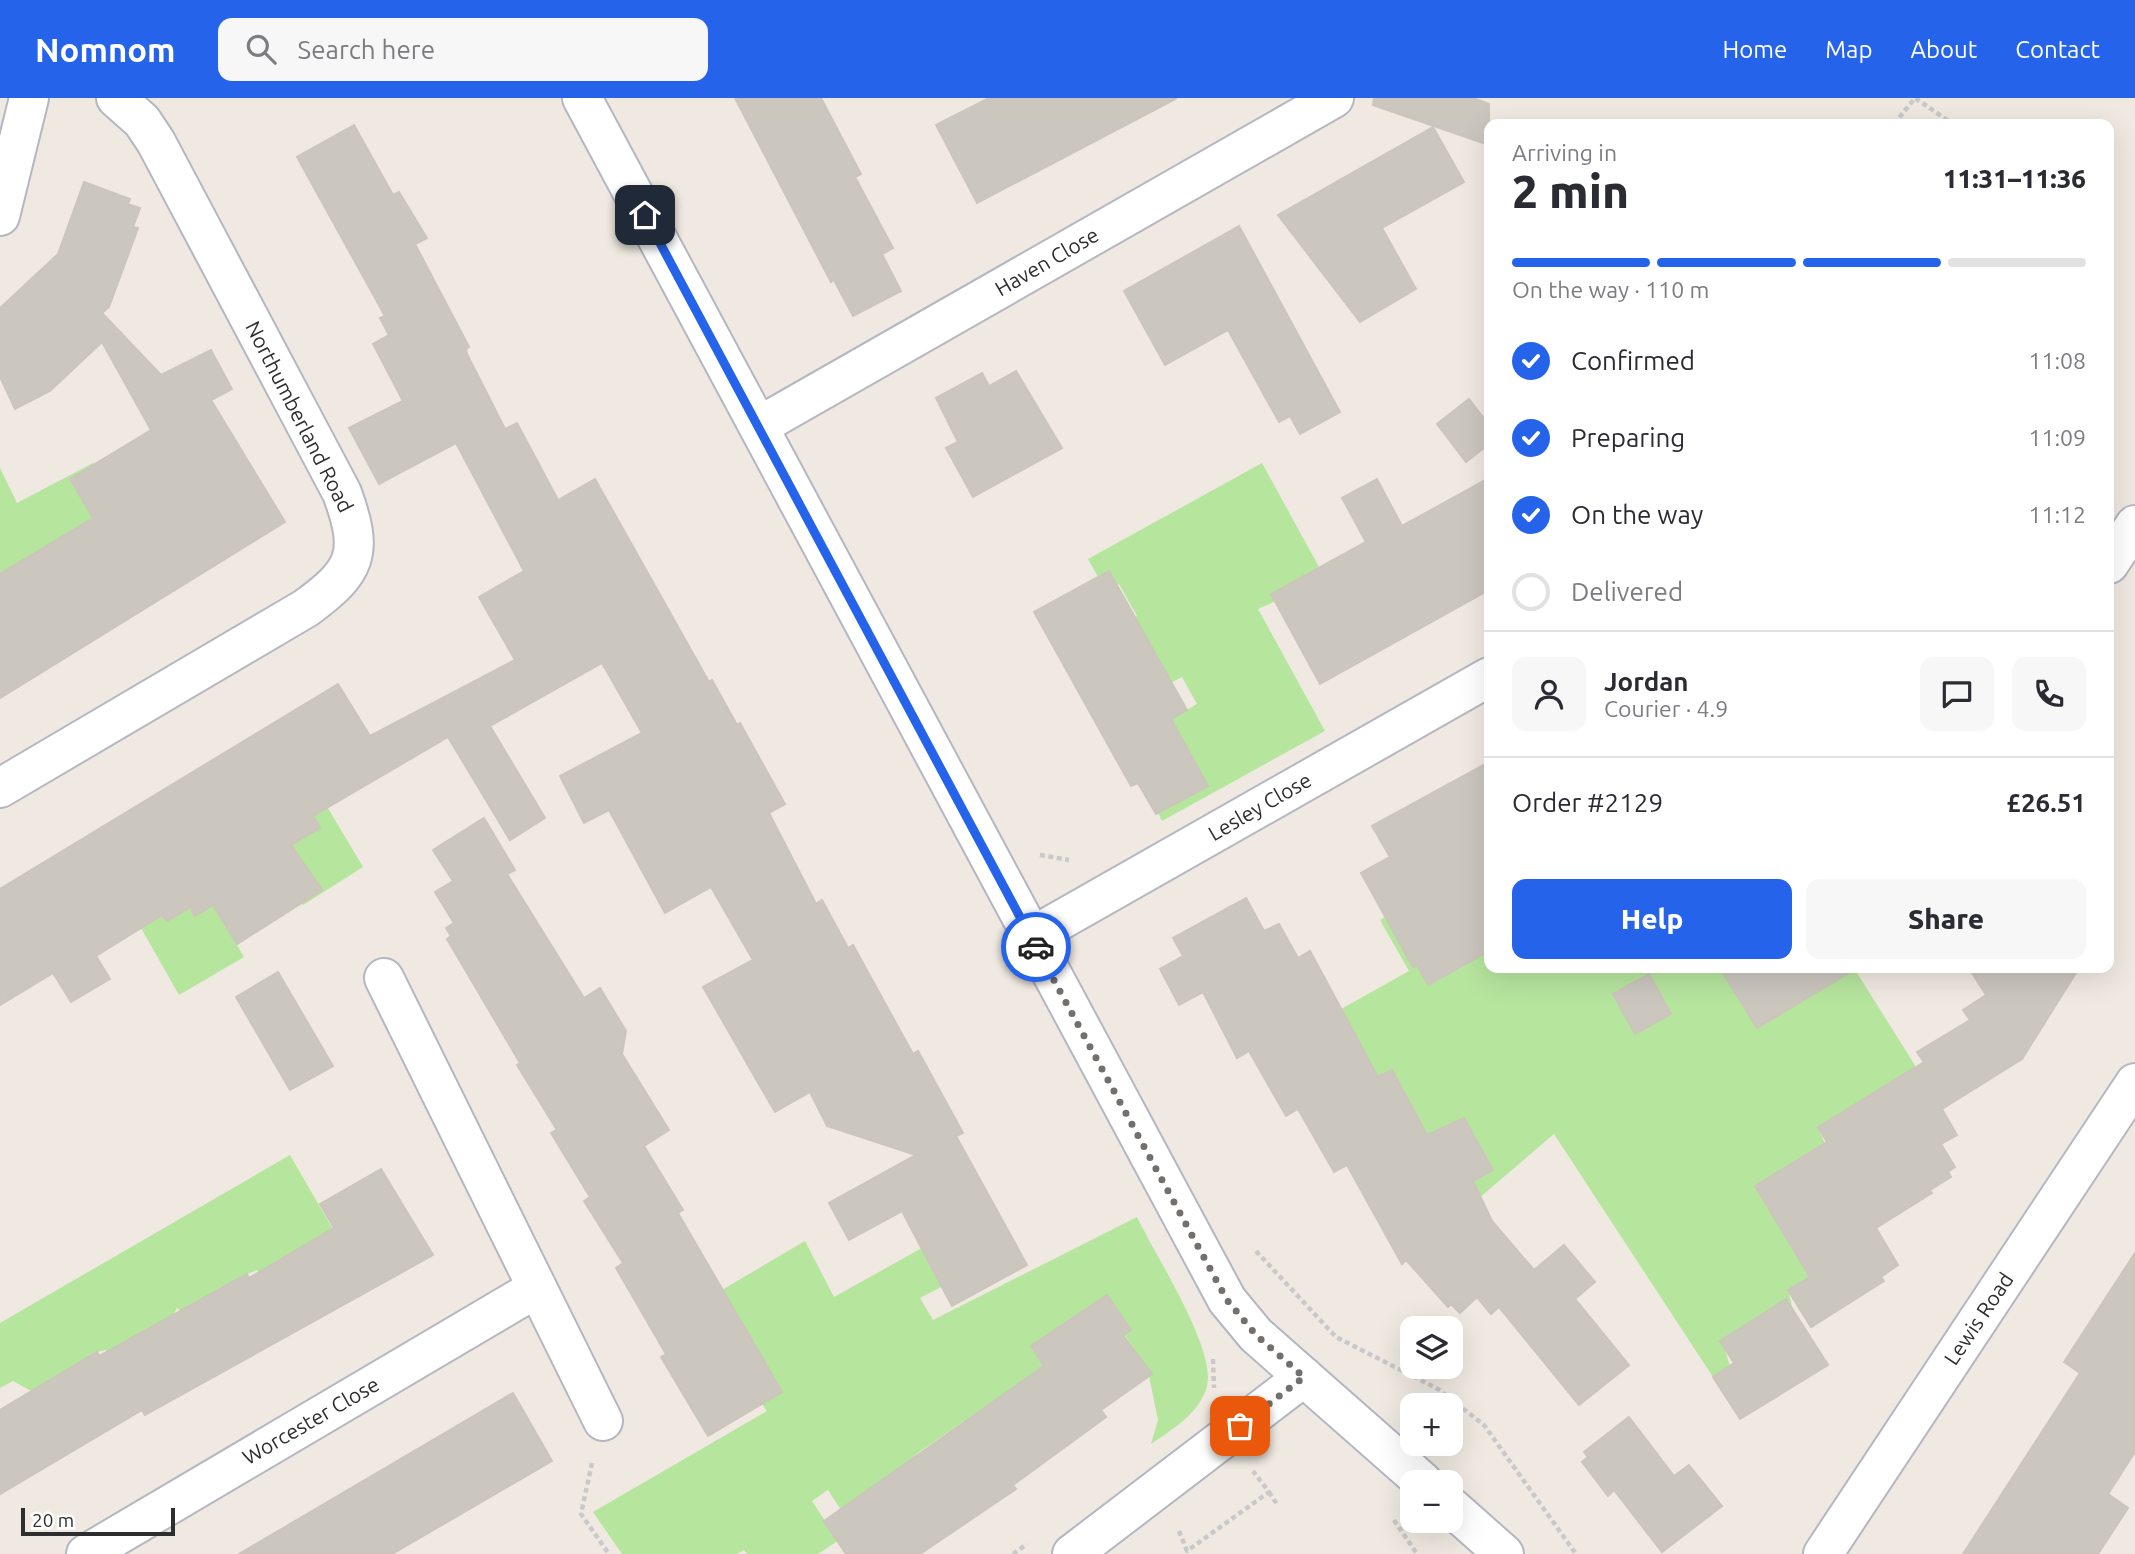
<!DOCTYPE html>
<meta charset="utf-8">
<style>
body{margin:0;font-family:Ubuntu,sans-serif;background:#f7f7f7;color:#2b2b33;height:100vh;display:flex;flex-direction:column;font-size:26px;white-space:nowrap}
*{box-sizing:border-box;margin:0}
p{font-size:23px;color:#7c7c81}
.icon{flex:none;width:38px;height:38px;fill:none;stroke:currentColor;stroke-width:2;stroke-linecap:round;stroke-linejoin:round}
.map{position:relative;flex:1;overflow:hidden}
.side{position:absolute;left:1484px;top:21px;width:630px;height:854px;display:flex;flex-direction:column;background:#fff;border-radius:14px;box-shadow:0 7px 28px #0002}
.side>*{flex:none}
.tools{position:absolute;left:1400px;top:1218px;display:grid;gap:14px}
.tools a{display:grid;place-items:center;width:63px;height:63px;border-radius:14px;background:#fff;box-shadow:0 7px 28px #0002;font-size:35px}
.scale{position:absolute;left:21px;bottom:18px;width:154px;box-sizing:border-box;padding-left:7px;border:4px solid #2e2e2e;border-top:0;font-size:19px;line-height:24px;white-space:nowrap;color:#2e2e2e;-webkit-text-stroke:5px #fff;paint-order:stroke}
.pin{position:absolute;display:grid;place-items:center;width:60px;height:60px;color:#fff;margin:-30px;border-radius:14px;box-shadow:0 4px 10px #0006}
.courier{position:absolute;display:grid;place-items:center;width:70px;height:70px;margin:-35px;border:5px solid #2563eb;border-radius:50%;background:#fff;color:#222;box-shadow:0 2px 9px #0007}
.overview em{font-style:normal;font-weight:800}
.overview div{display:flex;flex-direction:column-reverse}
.overview{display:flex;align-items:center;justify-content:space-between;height:119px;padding:0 28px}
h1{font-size:46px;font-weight:800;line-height:52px}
.bar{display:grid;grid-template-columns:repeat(4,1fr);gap:10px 7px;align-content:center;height:84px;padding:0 28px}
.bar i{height:9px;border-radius:5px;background:#e1e1e2}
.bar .on{background:#2563eb}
.bar p{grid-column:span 4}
.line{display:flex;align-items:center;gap:18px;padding:0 28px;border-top:2px solid #e1e1e2}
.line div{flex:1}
.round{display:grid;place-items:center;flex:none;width:74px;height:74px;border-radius:14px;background:#f7f7f7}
ol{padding:0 28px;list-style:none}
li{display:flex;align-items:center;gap:21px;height:77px}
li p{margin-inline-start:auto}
li .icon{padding:7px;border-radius:50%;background:#2563eb;color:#fff;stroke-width:4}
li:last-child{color:#7c7c81}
li i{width:38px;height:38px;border:4px solid #e1e1e2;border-radius:50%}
.primary-button{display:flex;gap:14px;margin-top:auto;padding:14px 28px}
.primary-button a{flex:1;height:80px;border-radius:14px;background:#2563eb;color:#fff;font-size:28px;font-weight:800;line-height:80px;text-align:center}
.primary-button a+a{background:#f7f7f7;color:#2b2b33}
header{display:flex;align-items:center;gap:42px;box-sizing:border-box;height:98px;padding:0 35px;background:#2563eb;color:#fff}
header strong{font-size:33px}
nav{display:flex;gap:38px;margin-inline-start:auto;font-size:24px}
.search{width:490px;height:63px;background:#f7f7f7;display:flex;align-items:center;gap:18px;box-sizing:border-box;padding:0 24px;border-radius:14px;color:#7c7c81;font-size:26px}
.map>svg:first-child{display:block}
.green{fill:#b6e59e}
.building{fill:#cbc7bf;stroke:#cbc5ba;stroke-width:2}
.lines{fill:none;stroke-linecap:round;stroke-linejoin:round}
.minor-casing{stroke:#b4b7c1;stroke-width:42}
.path{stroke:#c9c9c9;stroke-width:4.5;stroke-dasharray:5 3.5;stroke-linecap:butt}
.minor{stroke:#fff;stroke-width:38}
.done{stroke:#726f6d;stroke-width:7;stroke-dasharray:0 12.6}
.route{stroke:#2563eb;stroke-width:9}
.labels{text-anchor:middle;stroke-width:7;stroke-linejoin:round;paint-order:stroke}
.street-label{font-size:21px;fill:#2e2e2e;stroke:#fff}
</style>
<header>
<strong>Nomnom</strong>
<div class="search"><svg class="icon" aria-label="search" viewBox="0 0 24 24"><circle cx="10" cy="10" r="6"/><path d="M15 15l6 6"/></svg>Search here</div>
<nav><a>Home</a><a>Map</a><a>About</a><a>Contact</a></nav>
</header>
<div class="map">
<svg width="2135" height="1456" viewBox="0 0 2135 1456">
<rect width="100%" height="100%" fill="#efe9e1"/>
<!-- green -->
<g class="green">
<polygon points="93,365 115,400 63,464 51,445 0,476 0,370 17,405"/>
<polygon points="1262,365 1319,469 1285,488 1278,502 1258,511 1325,633 1162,723 1158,715 1208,688 1171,621 1197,606 1182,579 1155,593 1074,565 1064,570 1063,565 1137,518 1119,486 1106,493 1088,461"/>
<polygon points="319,695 363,769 303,807 273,758 320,730 305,704"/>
<polygon points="213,807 244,859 179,897 141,830 162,817 167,823 190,809 195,818"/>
<polygon points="1385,819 1413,868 1417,867 1428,887 1453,873 1479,829 1489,847 1489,870 1854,870 1916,969 1818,1029 1827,1051 1814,1052 1755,1088 1810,1179 1788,1192 1793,1212 1784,1202 1722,1242 1730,1268 1713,1279 1554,1036 1438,1135 1427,1115 1386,1137 1383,1135 1492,1073 1464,1020 1367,1069 1392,972 1318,1011 1268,952 1409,873 1380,822"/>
<polygon points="290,1057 335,1135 323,1136 261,1177 257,1172 247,1176 184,1216 177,1210 173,1217 155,1227 156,1231 111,1258 106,1252 97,1254 35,1295 13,1283 0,1290 0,1225"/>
<path d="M1137 1119C1155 1157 1216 1250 1207 1288 1200 1315 1173 1331 1151 1346L1158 1322 1149 1278 1152 1276 1124 1236 1130 1232 1106 1197 1031 1248 1044 1268 919 1354 905 1367 841 1412 828 1392 812 1403 833 1435 842 1440 818 1456H747L744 1452 737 1456H622L593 1414 767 1313 693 1209 805 1143 834 1199 929 1146 943 1188 920 1200 933 1222Z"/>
</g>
<!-- building -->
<g class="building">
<polygon points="735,0 821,0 861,76 855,79 893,150 882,156 901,193 853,218 834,182 831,184"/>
<polygon points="989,0 1177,0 977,105 936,27"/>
<polygon points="1374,0 1473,0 1489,6 1489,47 1373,7"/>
<polygon points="354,27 393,97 399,94 427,140 415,146 469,249 466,251 467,256 505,331 517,325 558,402 595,381 709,584 712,582 737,627 740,625 785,706 769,715 816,806 822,802 848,850 853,847 913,956 918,953 963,1035 956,1038 1027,1167 952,1208 902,1113 849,1142 829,1105 916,1057 827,1028 810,994 775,1014 703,889 753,862 711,789 665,815 609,712 584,725 560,678 642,635 602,565 490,628 545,720 510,742 448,639 313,718 320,730 291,747 322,792 237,846 213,807 195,818 190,809 167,823 162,817 96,858 110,881 71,904 53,875 0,907 0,791 338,586 370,638 515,562 479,499 524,473 456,345 379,386 349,330 403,303 373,246 389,237 380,220 385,218 297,59"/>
<polygon points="1433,29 1464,84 1382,130 1416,191 1360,224 1278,117"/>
<polygon points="84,84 130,101 128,106 140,110 133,129 138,130 109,209 102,215 161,277 211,252 232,291 211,302 285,424 0,600 0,476 93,420 70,381 151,332 102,244 50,293 15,311 0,279 0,210 58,156"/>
<polygon points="1239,128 1340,314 1300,336 1290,318 1279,324 1228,232 1165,267 1124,193"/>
<polygon points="1016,273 1062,350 973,399 946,350 958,344 936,300 982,275 989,288"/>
<polygon points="1469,301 1489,327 1489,346 1466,364 1437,326"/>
<polygon points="1489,380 1489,492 1320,586 1271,496 1366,444 1342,400 1377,381 1402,428"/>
<polygon points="1109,473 1187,612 1171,621 1208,688 1156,716 1138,685 1131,688 1034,514"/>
<polygon points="1489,664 1489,853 1428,887 1417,867 1413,869 1361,775 1390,759 1372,728"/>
<polygon points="484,720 515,772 507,776 584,900 600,890 626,933 622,956 669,1032 644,1048 683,1112 678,1115 782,1294 708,1338 661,1259 666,1256 616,1170 623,1165 584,1103 590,1099 551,1035 557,1032 517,967 520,965 447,841 451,838 446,830 454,825 435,794 453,783 433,752"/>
<polygon points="1246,800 1264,833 1279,826 1298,860 1310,853 1378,979 1392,972 1427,1037 1464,1020 1493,1072 1473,1083 1492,1123 1534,1172 1564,1147 1595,1184 1575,1201 1629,1267 1579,1307 1499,1209 1491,1216 1477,1199 1460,1215 1451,1206 1448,1209 1406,1162 1402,1166 1347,1067 1334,1074 1298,1011 1286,1018 1249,953 1237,960 1203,894 1179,907 1160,871 1183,858 1173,840"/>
<polygon points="1720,870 1857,870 1757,930"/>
<polygon points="1969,870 2079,870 2022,961 1942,1011 1957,1037 1941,1046 1955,1069 1948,1074 1951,1079 1930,1092 1932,1095 1876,1130 1898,1167 1881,1179 1884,1183 1811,1229 1788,1192 1810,1179 1755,1088 1827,1044 1818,1029 1924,964 1917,954 1970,922 1963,912 1986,897"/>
<polygon points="278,874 333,968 290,992 236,899"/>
<polygon points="1649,876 1671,916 1635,936 1613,896"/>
<polygon points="381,1071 433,1157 145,1317 142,1312 0,1396 0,1312 97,1254 99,1258 247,1176 249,1180 334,1130 320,1106"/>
<polygon points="2135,1155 2135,1354 2108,1396 2128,1410 2098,1456 1963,1456 2080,1275 2064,1264"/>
<polygon points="1107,1197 1131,1232 1123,1237 1152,1276 1101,1312 1106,1319 1013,1387 1016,1391 920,1456 846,1456 824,1423 1044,1268 1031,1248"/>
<polygon points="1786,1201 1828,1267 1740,1321 1713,1279 1734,1265 1720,1243"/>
<polygon points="513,1295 552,1363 392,1456 239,1456"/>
<polygon points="1629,1319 1674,1378 1689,1367 1722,1408 1662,1454 1614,1392 1608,1398 1582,1364 1588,1359 1584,1354"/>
</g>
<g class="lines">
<!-- minor casing -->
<g class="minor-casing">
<g id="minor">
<polyline points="582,0 1227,1202 1256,1237 1423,1384"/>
<polyline points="0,118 29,0"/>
<polyline points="759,328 1334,0"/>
<polyline points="2109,466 2135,427"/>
<path d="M0 690 306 510C357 473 364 455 342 395L156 44 142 23 116 0"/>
<polyline points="1031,839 1489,579"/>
<polyline points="384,880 603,1323"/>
<polyline points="1451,1409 1504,1456"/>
<polyline points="86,1456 537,1190"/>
<polyline points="1072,1456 1304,1279"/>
<polyline points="1823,1456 2135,985"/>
</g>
</g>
<!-- path -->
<g class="path">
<polyline points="1894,26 1915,0 1953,26"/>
<polyline points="1040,757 1069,762"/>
<polyline points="1256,1153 1336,1239 1438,1291 1484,1327 1576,1456"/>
<polyline points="1213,1261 1214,1290"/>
<polyline points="592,1365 581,1416 609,1456"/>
<polyline points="1269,1394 1278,1408"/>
<polyline points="1394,1422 1417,1456"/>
<polyline points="1179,1433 1187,1453 1269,1394 1253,1373"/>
<polyline points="1013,1456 1027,1446"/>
</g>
<!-- minor -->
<use href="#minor" class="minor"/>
</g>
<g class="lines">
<!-- done -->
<polyline class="done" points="1036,849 1227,1202 1256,1237 1304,1279 1240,1328"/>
<!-- route -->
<polyline class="route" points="645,117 1036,849"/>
</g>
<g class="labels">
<!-- street labels -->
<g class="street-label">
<text transform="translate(1047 164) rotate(-30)" y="7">Haven Close</text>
<text transform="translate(299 319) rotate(63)" y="7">Northumberland Road</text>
<text transform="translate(1260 709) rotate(-30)" y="7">Lesley Close</text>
<text transform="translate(1979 1221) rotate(-56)" y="7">Lewis Road</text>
<text transform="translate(311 1323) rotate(-30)" y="7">Worcester Close</text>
</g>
</g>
</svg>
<div class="tools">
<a><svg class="icon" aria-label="layers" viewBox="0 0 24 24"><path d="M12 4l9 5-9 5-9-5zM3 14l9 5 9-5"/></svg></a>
<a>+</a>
<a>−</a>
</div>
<div class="scale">20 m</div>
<div class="pin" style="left:1240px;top:1328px;background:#ea580c"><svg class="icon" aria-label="bag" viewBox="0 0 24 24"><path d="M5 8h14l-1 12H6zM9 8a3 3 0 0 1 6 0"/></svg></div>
<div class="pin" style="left:645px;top:117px;background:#1f2937"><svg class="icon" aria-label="home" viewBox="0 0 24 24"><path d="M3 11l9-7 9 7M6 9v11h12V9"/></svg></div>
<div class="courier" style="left:1036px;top:849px"><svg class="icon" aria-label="car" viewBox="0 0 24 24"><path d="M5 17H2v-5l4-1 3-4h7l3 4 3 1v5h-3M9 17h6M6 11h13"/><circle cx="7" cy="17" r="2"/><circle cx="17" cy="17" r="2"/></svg></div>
<section class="side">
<div class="overview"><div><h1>2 min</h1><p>Arriving in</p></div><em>11:31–11:36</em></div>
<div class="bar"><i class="on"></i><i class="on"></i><i class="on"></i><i></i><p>On the way · 110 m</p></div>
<ol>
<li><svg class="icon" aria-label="check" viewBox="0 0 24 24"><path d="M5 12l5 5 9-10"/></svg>Confirmed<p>11:08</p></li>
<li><svg class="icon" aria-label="check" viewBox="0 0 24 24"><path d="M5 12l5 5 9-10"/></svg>Preparing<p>11:09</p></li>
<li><svg class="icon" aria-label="check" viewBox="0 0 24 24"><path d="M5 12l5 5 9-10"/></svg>On the way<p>11:12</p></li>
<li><i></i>Delivered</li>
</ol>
<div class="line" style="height:126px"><a class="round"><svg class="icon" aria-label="person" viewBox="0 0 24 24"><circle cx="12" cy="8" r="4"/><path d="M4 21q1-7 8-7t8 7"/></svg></a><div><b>Jordan</b><p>Courier · 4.9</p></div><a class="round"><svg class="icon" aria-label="chat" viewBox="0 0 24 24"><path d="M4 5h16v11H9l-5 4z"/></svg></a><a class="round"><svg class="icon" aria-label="phone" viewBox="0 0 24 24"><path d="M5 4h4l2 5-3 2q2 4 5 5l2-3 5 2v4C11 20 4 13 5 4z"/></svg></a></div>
<div class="line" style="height:91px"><div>Order #2129</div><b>£26.51</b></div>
<div class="primary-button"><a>Help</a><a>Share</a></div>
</section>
</div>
